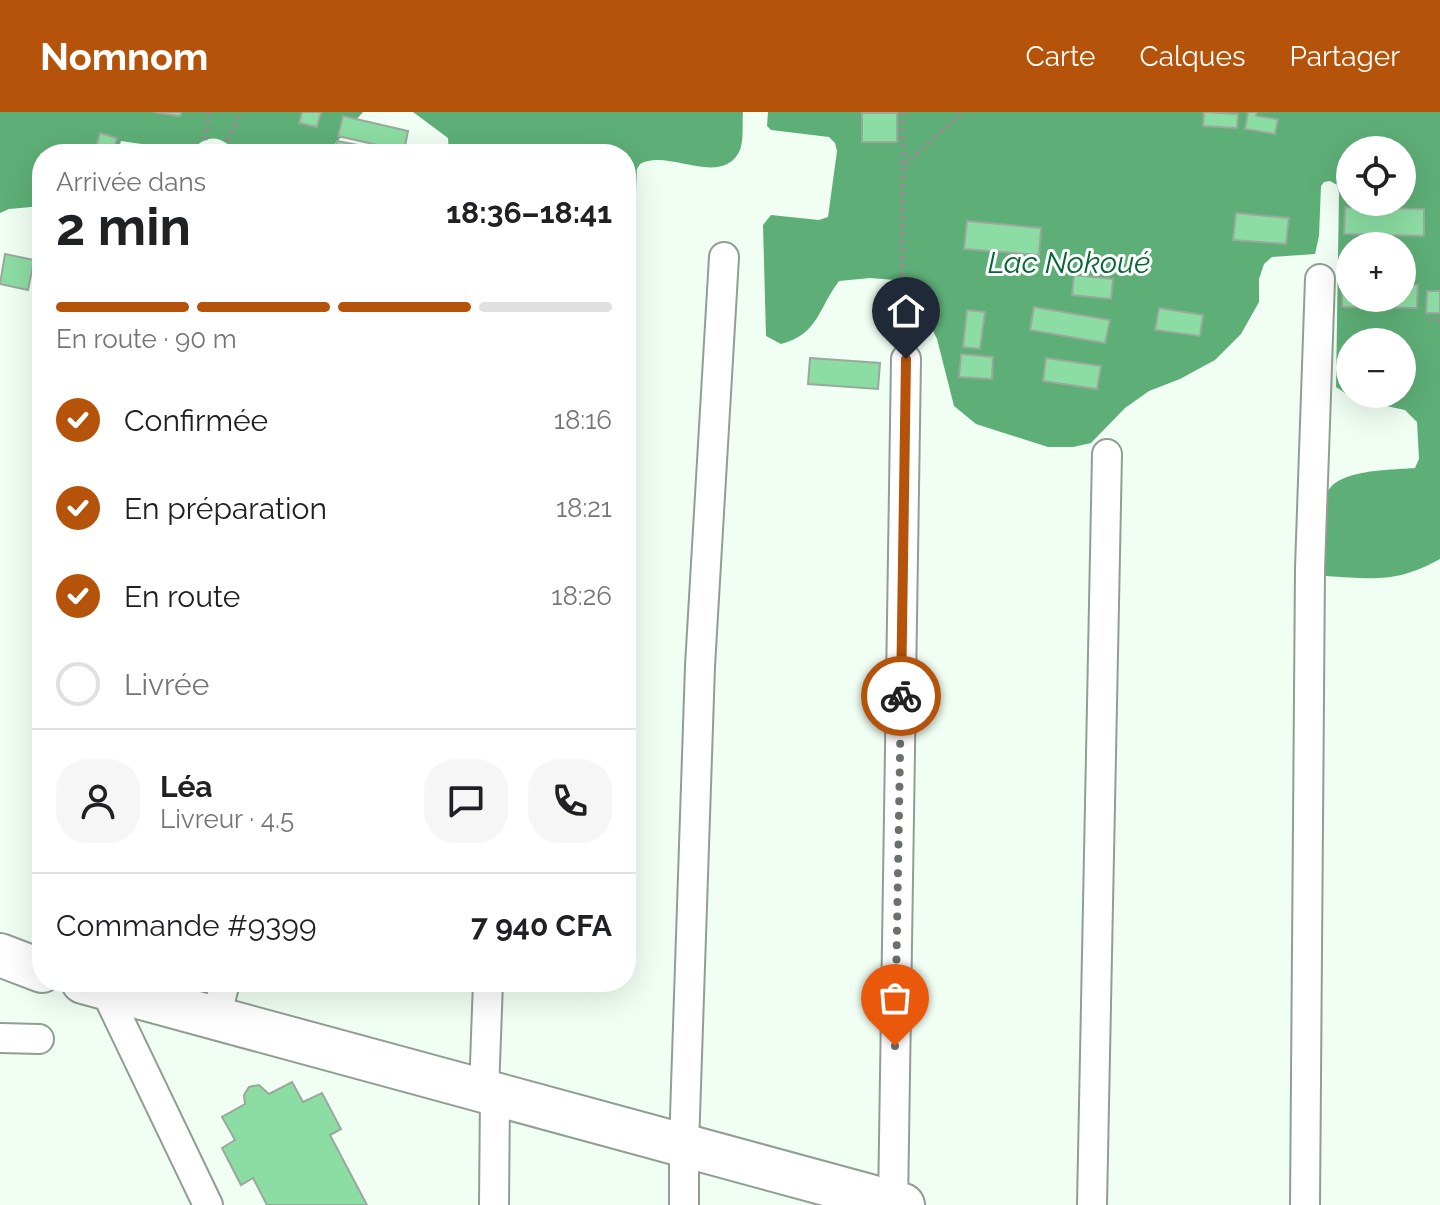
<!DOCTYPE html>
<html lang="fr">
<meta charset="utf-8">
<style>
body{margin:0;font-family:Raleway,sans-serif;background:#f6f6f6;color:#202124;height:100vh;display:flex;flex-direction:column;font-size:30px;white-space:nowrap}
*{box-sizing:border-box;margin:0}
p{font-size:26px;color:#757577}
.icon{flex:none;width:44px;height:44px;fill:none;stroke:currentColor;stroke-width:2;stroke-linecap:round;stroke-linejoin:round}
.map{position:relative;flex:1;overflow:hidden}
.sheet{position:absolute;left:32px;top:32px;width:604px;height:848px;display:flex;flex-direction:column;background:#fff;border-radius:32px;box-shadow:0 8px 32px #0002}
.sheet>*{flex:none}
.fabs{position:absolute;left:1336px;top:24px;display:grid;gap:16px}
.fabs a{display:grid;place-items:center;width:80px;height:80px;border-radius:50%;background:#fff;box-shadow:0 8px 32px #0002;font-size:40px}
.pin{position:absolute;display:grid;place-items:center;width:68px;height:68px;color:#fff;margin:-82px -34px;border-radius:50% 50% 50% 0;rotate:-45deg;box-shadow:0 0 8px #0007}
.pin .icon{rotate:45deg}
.courier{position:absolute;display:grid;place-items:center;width:80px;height:80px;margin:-40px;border:6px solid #b45309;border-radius:50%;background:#fff;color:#222;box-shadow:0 2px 10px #0007}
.summary em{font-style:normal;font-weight:700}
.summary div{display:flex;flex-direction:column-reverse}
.summary{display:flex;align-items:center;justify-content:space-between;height:136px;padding:0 24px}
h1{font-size:52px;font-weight:700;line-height:60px}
.bar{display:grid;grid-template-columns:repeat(4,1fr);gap:12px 8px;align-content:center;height:96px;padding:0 24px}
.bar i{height:10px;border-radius:6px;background:#e0e0e0}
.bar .on{background:#b45309}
.bar p{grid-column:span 4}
.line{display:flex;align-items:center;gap:20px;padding:0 24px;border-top:2px solid #e0e0e0}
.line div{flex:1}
.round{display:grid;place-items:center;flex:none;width:84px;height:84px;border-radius:32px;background:#f6f6f6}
ol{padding:0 24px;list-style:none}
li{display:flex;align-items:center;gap:24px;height:88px}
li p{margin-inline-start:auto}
li .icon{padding:8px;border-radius:50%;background:#b45309;color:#fff;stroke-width:4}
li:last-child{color:#757577}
li i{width:44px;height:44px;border:4px solid #e0e0e0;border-radius:50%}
header{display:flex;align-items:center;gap:48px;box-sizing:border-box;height:112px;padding:0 40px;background:#b45309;color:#fff}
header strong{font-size:38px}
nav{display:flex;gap:44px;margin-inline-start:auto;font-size:28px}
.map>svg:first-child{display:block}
.water{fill:#5eaf77;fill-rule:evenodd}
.building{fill:#8cdda3;stroke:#9aa89d;stroke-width:2}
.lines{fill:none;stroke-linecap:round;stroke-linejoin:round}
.street-casing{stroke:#919e94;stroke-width:32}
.secondary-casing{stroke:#919e94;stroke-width:46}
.path{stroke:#8a948c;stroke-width:5;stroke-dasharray:4 4;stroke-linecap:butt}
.street{stroke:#fff;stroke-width:28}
.secondary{stroke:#fff;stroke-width:42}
.done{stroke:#69716a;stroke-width:8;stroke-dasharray:0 14.4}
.route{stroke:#b45309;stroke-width:10}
.labels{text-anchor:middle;stroke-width:6;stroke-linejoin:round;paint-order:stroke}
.water-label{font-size:30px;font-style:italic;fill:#056734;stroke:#fff}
</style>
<header>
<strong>Nomnom</strong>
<nav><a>Carte</a><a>Calques</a><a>Partager</a></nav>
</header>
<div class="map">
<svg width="1440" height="1093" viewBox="0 0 1440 1093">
<rect width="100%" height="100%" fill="#f0fef3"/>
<!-- water -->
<g class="water">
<path d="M0 0H363L326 42H240C221 25 211 19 190 39L121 29 117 42H42V94L9 97 0 101Z"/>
<path d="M413 0H743C742 11 744 27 740 38 722 77 668 36 640 52L637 57 635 100 626 117V42H449L448 26Z"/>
<path d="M768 0H1440V447C1397 471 1373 467 1326 464 1319 449 1320 429 1323 414 1324 403 1324 392 1327 382 1335 357 1392 358 1415 356L1419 347 1417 310 1405 298 1354 287 1336 275 1339 81 1337 73 1330 69 1324 70 1321 74 1319 124 1315 142 1272 145 1264 152 1259 167V190L1241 222 1215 248 1180 267 1149 279 1125 296 1091 331 1073 335H1048L976 312 954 294 937 227 913 178 895 168 870 166 839 169C819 195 818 223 781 232L766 224 763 113 771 103 819 108 828 105 837 39 835 31 829 25 771 18 767 14ZM1350 38H1402V90H1350ZM1350 134H1402V186H1350ZM1350 230H1402V282H1350Z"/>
</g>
<!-- building -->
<g class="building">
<polygon points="154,0 181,0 180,4"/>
<polygon points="302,0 321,0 317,15 299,11"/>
<polygon points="1204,0 1238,2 1237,16 1203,14"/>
<polygon points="1248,0 1257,0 1256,4 1278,7 1275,22 1245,17"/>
<rect x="862" y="1" width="35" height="29"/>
<polygon points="343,4 408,19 404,39 338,24"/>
<polygon points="100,21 117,26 112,42 94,42"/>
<polygon points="337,29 379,37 378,42 335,42"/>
<polygon points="1343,51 1350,51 1350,70 1343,71"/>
<polygon points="1345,95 1424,97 1424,124 1344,122"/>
<polygon points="1236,101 1289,106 1286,132 1233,128"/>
<polygon points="967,109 1041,116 1039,143 964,137"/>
<polygon points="5,142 34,148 28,178 0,172"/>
<polygon points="1074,163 1113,167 1111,187 1072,183"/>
<polygon points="1342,172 1350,172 1350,186 1402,186 1402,172 1418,173 1417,196 1342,195"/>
<polygon points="1427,179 1440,179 1440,201 1426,201"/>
<polygon points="1034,195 1110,208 1105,231 1030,218"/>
<polygon points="1159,196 1203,203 1200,224 1155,218"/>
<polygon points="967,198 985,200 980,237 963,235"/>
<polygon points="961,242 993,245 992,267 959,265"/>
<polygon points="810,246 880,251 878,277 808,272"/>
<polygon points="1046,246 1101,254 1097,277 1043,269"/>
<polygon points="292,970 303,990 322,981 341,1017 330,1023 367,1093 267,1093 253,1066 241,1073 222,1036 235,1028 222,1005 245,992 244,983 249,975 259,973 269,982"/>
</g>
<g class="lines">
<!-- street casing -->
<g class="street-casing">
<g id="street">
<polyline points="104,876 208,1093"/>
<polyline points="216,906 225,870"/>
<polyline points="0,926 39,927"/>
<polyline points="484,979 488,870"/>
<polyline points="494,1093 495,982"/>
<polyline points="684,1093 684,1034 700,554 724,145"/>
<polyline points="893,1093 906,247"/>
<polyline points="1092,1093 1107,342"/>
<polyline points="1305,1093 1310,456 1320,167"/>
</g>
</g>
<!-- secondary casing -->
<g class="secondary-casing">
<g id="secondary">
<polyline points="0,843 42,859"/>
<polyline points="83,870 903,1093"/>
</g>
</g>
<!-- path -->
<g class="path">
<polyline points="205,28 209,0"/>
<polyline points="227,29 241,0"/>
<polyline points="904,53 963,0"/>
<polyline points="902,172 903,0"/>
<polyline points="1429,207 1440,208"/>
</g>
<!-- street -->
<use href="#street" class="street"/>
<!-- secondary -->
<use href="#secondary" class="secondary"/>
</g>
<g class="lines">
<!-- done -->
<polyline class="done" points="895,934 901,584"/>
<!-- route -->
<polyline class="route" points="901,584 906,247"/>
</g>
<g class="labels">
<!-- water labels -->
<g class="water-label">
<text x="1069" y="161">Lac Nokoué</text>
</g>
</g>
</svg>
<div class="fabs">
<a><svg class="icon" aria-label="locate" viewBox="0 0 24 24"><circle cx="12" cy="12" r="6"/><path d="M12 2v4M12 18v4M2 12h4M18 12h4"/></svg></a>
<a>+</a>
<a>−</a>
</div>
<div class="pin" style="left:895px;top:934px;background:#ea580c"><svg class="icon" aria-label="bag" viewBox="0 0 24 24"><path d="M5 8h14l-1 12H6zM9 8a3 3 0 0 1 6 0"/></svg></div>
<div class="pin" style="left:906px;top:247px;background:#1f2937"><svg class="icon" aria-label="home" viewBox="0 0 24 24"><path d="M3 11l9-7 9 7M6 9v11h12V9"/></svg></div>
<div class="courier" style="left:901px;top:584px"><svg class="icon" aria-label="bike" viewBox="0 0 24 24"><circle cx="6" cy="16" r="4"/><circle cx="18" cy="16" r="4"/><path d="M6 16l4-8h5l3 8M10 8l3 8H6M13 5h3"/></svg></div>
<section class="sheet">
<div class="summary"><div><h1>2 min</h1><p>Arrivée dans</p></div><em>18:36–18:41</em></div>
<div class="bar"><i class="on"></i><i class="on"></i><i class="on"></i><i></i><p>En route · 90 m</p></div>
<ol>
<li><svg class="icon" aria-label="check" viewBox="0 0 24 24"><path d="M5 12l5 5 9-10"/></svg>Confirmée<p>18:16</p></li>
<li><svg class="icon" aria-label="check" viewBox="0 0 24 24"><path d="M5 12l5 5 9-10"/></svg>En préparation<p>18:21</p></li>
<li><svg class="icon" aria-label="check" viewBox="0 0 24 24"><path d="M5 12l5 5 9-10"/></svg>En route<p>18:26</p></li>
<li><i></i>Livrée</li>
</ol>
<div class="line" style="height:144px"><a class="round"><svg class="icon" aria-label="person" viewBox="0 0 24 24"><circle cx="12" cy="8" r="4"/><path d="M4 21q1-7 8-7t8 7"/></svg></a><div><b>Léa</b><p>Livreur · 4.5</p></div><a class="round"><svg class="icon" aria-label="chat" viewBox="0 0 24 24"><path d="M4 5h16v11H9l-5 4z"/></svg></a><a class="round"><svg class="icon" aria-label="phone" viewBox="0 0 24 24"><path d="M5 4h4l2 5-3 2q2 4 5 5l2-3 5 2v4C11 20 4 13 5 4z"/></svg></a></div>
<div class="line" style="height:104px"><div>Commande #9399</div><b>7 940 CFA</b></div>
</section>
</div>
